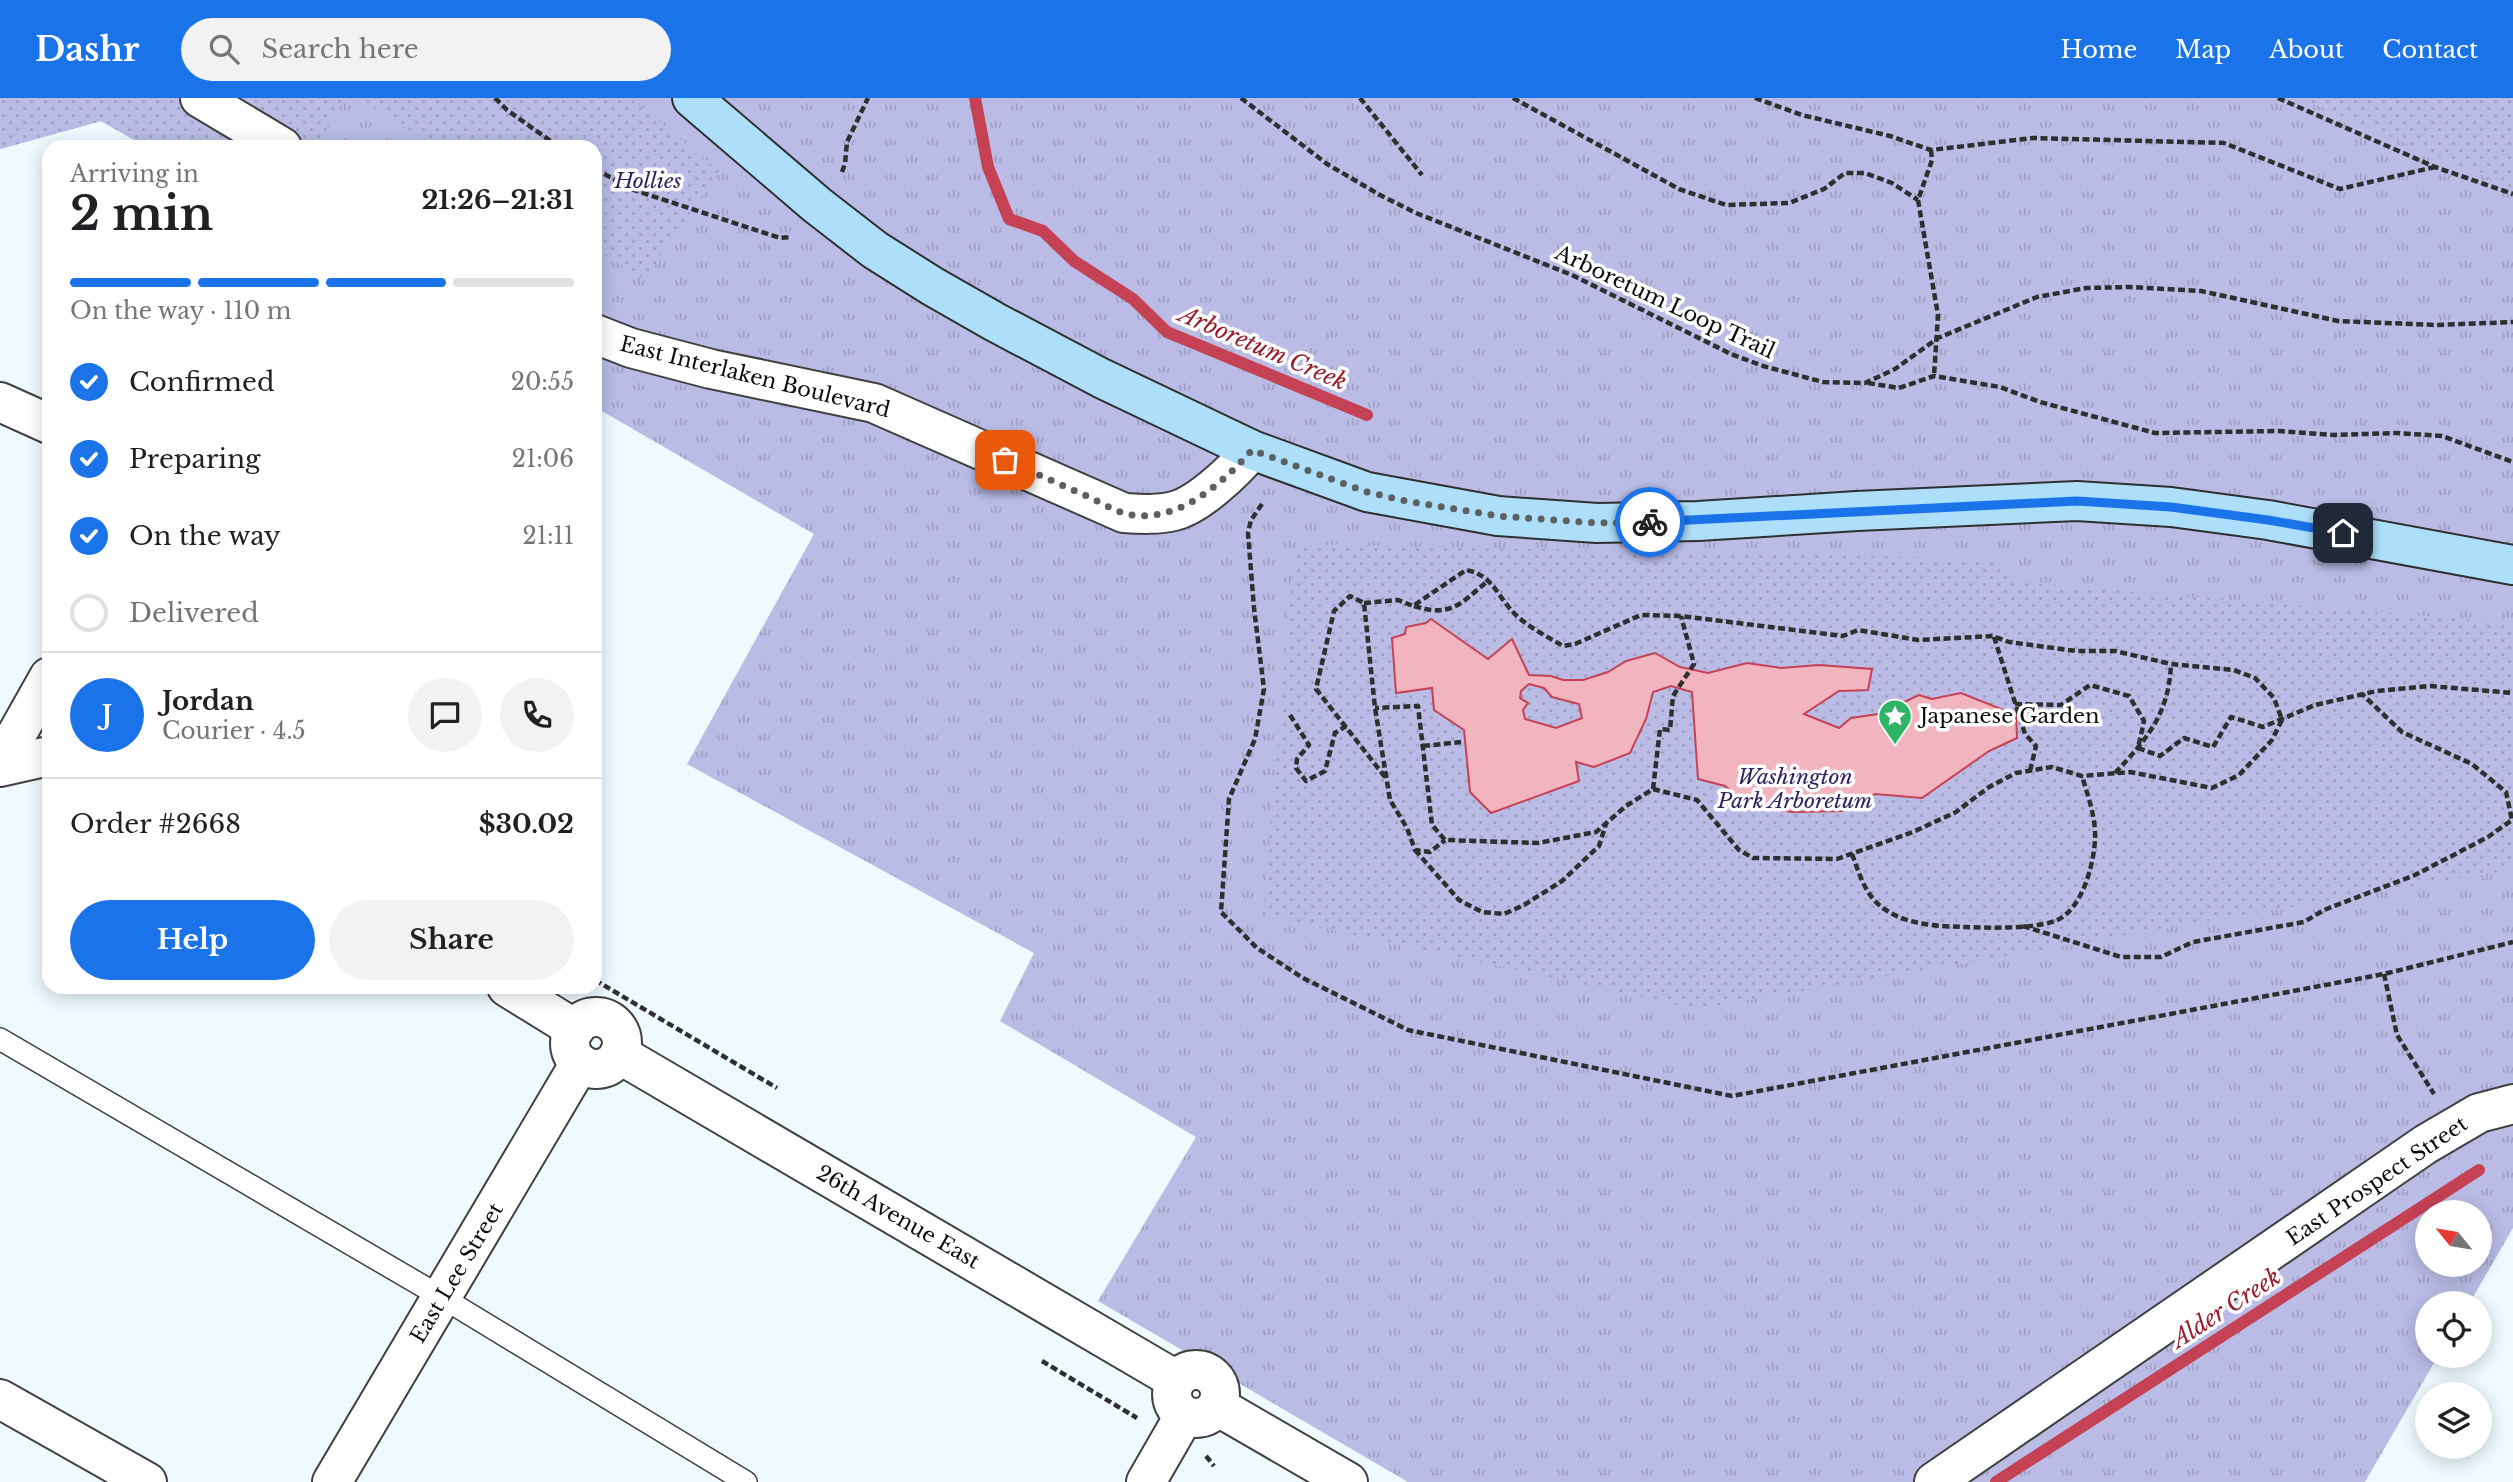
<!DOCTYPE html>
<meta charset="utf-8">
<style>
body{margin:0;font-family:"Libre Baskerville",serif;background:#f2f2f2;color:#202124;height:100vh;display:flex;flex-direction:column;font-size:26px;white-space:nowrap}
*{box-sizing:border-box;margin:0}
p{font-size:23px;color:#757577}
.icon{flex:none;width:38px;height:38px;fill:none;stroke:currentColor;stroke-width:2;stroke-linecap:round;stroke-linejoin:round}
.map{position:relative;flex:1;overflow:hidden}
.drawer{position:absolute;left:42px;top:42px;width:560px;height:854px;display:flex;flex-direction:column;background:#fff;border-radius:21px;box-shadow:0 4px 18px #0003}
.drawer>*{flex:none}
.needle{width:46px;rotate:300deg}
.buttons{position:absolute;left:2415px;top:1102px;display:grid;gap:14px}
.buttons a{display:grid;place-items:center;width:77px;height:77px;border-radius:50%;background:#fff;box-shadow:0 4px 18px #0003;font-size:35px}
.pin{position:absolute;display:grid;place-items:center;width:60px;height:60px;color:#fff;margin:-30px;border-radius:14px;box-shadow:0 4px 10px #0006}
.courier{position:absolute;display:grid;place-items:center;width:70px;height:70px;margin:-35px;border:5px solid #1a73e8;border-radius:50%;background:#fff;color:#222;box-shadow:0 2px 9px #0007}
.summary em{font-style:normal;font-weight:800}
.summary div{display:flex;flex-direction:column-reverse}
.summary{display:flex;align-items:center;justify-content:space-between;height:119px;padding:0 28px}
h1{font-size:46px;font-weight:800;line-height:52px}
.bar{display:grid;grid-template-columns:repeat(4,1fr);gap:10px 7px;align-content:center;height:84px;padding:0 28px}
.bar i{height:9px;border-radius:5px;background:#e0e0e0}
.bar .active{background:#1a73e8}
.bar p{grid-column:span 4}
.line{display:flex;align-items:center;gap:18px;padding:0 28px;border-top:2px solid #e0e0e0}
.line div{flex:1}
.round{display:grid;place-items:center;flex:none;width:74px;height:74px;border-radius:37px;background:#f2f2f2}
ol{padding:0 28px;list-style:none}
li{display:flex;align-items:center;gap:21px;height:77px}
li p{margin-inline-start:auto}
li .icon{padding:7px;border-radius:50%;background:#1a73e8;color:#fff;stroke-width:4}
li:last-child{color:#757577}
li i{width:38px;height:38px;border:4px solid #e0e0e0;border-radius:50%}
.primary-button{display:flex;gap:14px;margin-top:auto;padding:14px 28px}
.primary-button a{flex:1;height:80px;border-radius:42px;background:#1a73e8;color:#fff;font-size:28px;font-weight:800;line-height:80px;text-align:center}
.primary-button a+a{background:#f2f2f2;color:#202124}
header{display:flex;align-items:center;gap:42px;box-sizing:border-box;height:98px;padding:0 35px;background:#1a73e8;color:#fff}
header strong{font-size:33px}
nav{display:flex;gap:38px;margin-inline-start:auto;font-size:24px}
.search{width:490px;height:63px;background:#f2f2f2;display:flex;align-items:center;gap:18px;box-sizing:border-box;padding:0 24px;border-radius:38px;color:#757577;font-size:26px}
.map>svg:first-child{display:block}
.grass{fill:url(#grass-tufts);fill-rule:evenodd}
.garden{fill:url(#garden-dots)}
.water{fill:#f2b5c0;stroke:#c54154;stroke-width:2;fill-rule:evenodd}
.lines{fill:none;stroke-linecap:round;stroke-linejoin:round}
.stream{stroke:#c54154;stroke-width:12}
.lane-casing{stroke:#404040;stroke-width:24}
.street-casing{stroke:#404040;stroke-width:42}
.secondary-casing{stroke:#2f2f2f;stroke-width:42}
.path{stroke:#2f2f2f;stroke-width:4.5;stroke-dasharray:7 3.5;stroke-linecap:butt}
.lane{stroke:#fff;stroke-width:21}
.street{stroke:#fff;stroke-width:38}
.secondary{stroke:#addffa;stroke-width:38}
.done{stroke:#5c6061;stroke-width:7;stroke-dasharray:0 12.6}
.route{stroke:#1a73e8;stroke-width:9}
.labels{text-anchor:middle;stroke-width:7;stroke-linejoin:round;paint-order:stroke}
.park-label{font-size:21px;font-style:italic;fill:#312161;stroke:#fff}
.street-label{font-size:21px;fill:#0d0d0d;stroke:#fff}
.poi-label{font-size:21px;fill:#0d0d0d;stroke:#fff;text-anchor:start}
.water-label{font-size:23px;font-style:italic;fill:#981d2a;stroke:#fff}
</style>
<header>
<strong>Dashr</strong>
<div class="search"><svg class="icon" aria-label="search" viewBox="0 0 24 24"><circle cx="10" cy="10" r="6"/><path d="M15 15l6 6"/></svg>Search here</div>
<nav><a>Home</a><a>Map</a><a>About</a><a>Contact</a></nav>
</header>
<div class="map">
<svg width="2513" height="1384" viewBox="0 0 2513 1384">
<defs>
<pattern id="grass-tufts" width="24" height="20" patternUnits="userSpaceOnUse" patternTransform="scale(1.75)"><rect width="24" height="20" fill="#babce6"/><path d="M3 7l-1-3M5 7V3M7 7l1-3M15 17l-1-3M17 17v-4M19 17l1-3" fill="none" stroke="#9fa0c4"/></pattern>
<pattern id="garden-dots" width="8" height="8" patternUnits="userSpaceOnUse" patternTransform="scale(1.75)"><rect width="8" height="8" fill="#babce6"/><path d="M2 2h.1M6 6h.1" fill="none" stroke="#9fa0c4" stroke-width="1.8" stroke-linecap="round"/></pattern>
</defs>
<rect width="100%" height="100%" fill="#eefafe"/>
<!-- grass -->
<path class="grass" d="M0 0H2513V1130L2469 1206H2427V1258H2438L2365 1384H1408L1098 1203 1196 1039 1000 923 1034 855 687 666 814 436 595 309V49H147L101 23 0 51ZM2427 1115H2480V1167H2427Z"/>
<!-- garden -->
<g class="garden">
<polygon points="0,0 345,0 315,49 146,49 101,23 0,51"/>
<polygon points="359,0 631,0 719,73 645,181 595,151 595,49 436,49"/>
<polygon points="2299,0 2513,0 2513,90 2509,89"/>
<polygon points="1295,446 2000,461 2013,484 2513,525 2513,771 1697,911 1263,817"/>
</g>
<!-- water -->
<path class="water" d="M1431 521 1488 561 1512 541 1529 577 1551 578 1563 582H1583L1608 574 1626 563 1655 555 1680 569 1708 575 1747 565 1781 570 1819 567 1872 571 1868 592 1839 593 1804 616 1839 630 1851 620 1878 616 1919 597 1932 601 1961 595 2016 617 2017 640 1989 653 1922 700 1875 696 1844 713 1793 714 1750 708 1725 688 1698 681 1692 594 1671 588 1653 594 1646 621 1630 655 1594 669 1576 664 1579 683 1491 715 1470 694 1464 632 1434 612 1432 590 1396 595 1392 540 1405 536 1406 529 1426 525ZM1529 586 1544 590 1552 599 1579 606 1582 620 1556 630 1525 621 1523 612 1528 605 1520 600 1521 593Z"/>
<g class="lines">
<!-- stream -->
<g class="stream">
<polyline points="975,0 988,69 1009,121 1043,133 1074,163 1133,201 1167,234 1367,317"/>
<polyline points="1996,1384 2479,1072"/>
</g>
<!-- lane casing -->
<g class="lane-casing">
<polyline id="lane" points="0,941 443,1200 746,1384"/>
</g>
<!-- street casing -->
<g class="street-casing">
<g id="street">
<polyline points="200,0 282,49"/>
<path d="M595 236 631 250 711 271 874 305 1124 415C1141 416 1158 417 1174 413 1199 407 1235 372 1252 352"/>
<polyline points="0,304 49,326"/>
<polyline points="0,666 49,579"/>
<polyline points="0,669 49,658"/>
<polyline points="507,889 575,931"/>
<circle cx="596" cy="945" r="26"/>
<polyline points="619,956 1176,1282"/>
<circle cx="1196" cy="1296" r="24"/>
<polyline points="0,1301 147,1384"/>
<polyline points="1217,1308 1348,1384"/>
<polyline points="332,1384 580,965"/>
<polyline points="1146,1384 1184,1318"/>
<polyline points="1934,1384 2426,1046 2479,1015 2513,1006"/>
</g>
</g>
<!-- secondary casing -->
<g class="secondary-casing">
<polyline id="secondary" points="692,0 817,107 875,152 932,188 995,224 1101,280 1252,352 1367,394 1498,418 1597,425 1698,423 1857,413 2077,403 2171,409 2268,422 2513,467"/>
</g>
<!-- path -->
<g class="path">
<polyline points="495,0 507,12 559,49"/>
<polyline points="1241,0 1327,66 1380,97 1416,115 1572,177 1731,256 1763,268 1823,284 1865,285 1895,271 1938,240 2037,199 2086,190 2130,189 2201,193 2338,223 2436,227 2513,224"/>
<polyline points="1360,0 1422,77"/>
<polyline points="1513,0 1679,91 1726,107 1789,105 1824,91 1845,75 1865,75 1892,85 1918,102"/>
<polyline points="1755,0 1802,17 1890,38 1931,52 2033,40 2224,45 2340,91 2435,69"/>
<polyline points="2278,0 2435,69 2513,96"/>
<polyline points="1931,52 1932,62 1918,102 1938,217 1934,278"/>
<polyline points="595,71 634,92 780,140 790,139"/>
<polyline points="842,74 845,66 847,44 868,0"/>
<polyline points="1868,285 1899,290 1934,278 2000,289 2040,304 2155,335 2279,333 2333,337 2397,335 2442,338 2513,364"/>
<polyline points="1262,406 1251,422 1248,435 1254,510 1264,591 1255,641 1229,701 1221,814 1257,850 1303,880 1408,932 1732,998 2384,876 2513,844"/>
<path d="M1364 505 1398 502 1413 508 1466 472C1494 477 1498 501 1517 518 1530 530 1548 539 1563 548L1575 546 1641 517 1681 518 1843 538 1858 532 1918 542 1993 538 2009 544 2076 553H2115L2171 566 2234 572 2255 580 2274 600 2282 622 2272 642 2239 677 2212 690 2130 674 2082 678 2052 669 2016 675 1989 689 1956 714 1913 734 1837 761 1753 760 1739 752 1697 702 1653 691 1626 708 1596 734 1538 745 1445 742 1432 727 1418 608 1375 610"/>
<path d="M1414 508C1452 520 1461 505 1489 482"/>
<polyline points="1994,539 2025,636 2036,648 2030,673"/>
<polyline points="2015,606 2061,607 2090,587 2129,598 2144,623 2138,650 2160,658 2184,640 2213,649 2231,619 2263,629 2315,607 2377,593 2430,588 2513,595"/>
<polyline points="1290,617 1309,647 1297,661 1296,670 1306,683 1325,673 1335,635 1346,628"/>
<polyline points="1423,648 1461,644"/>
<path d="M2115 675C2148 640 2169 615 2171 566"/>
<polyline points="1385,679 1316,591 1334,513 1350,498 1364,505 1375,610 1390,702 1407,730 1415,752 1430,754 1445,742"/>
<polyline points="1653,691 1660,631 1670,632 1673,598 1694,566 1681,518"/>
<polyline points="1415,752 1459,802 1482,814 1504,816 1524,807 1562,783 1599,748 1606,726"/>
<path d="M1852 756C1858 772 1863 790 1875 803 1898 827 1935 828 1965 829 1991 830 2031 831 2055 823 2082 813 2094 766 2095 741 2096 720 2088 698 2082 678"/>
<polyline points="2023,828 2121,859 2161,859 2193,844 2304,824 2324,812 2415,777 2488,739 2512,722 2506,694 2472,666 2402,634 2362,596"/>
<polyline points="2384,876 2397,937 2434,996"/>
<polyline points="595,882 777,990"/>
<polyline points="1042,1263 1137,1320"/>
<polyline points="1206,1358 1214,1368"/>
</g>
<!-- lane -->
<use href="#lane" class="lane"/>
<!-- street -->
<use href="#street" class="street"/>
<!-- secondary -->
<use href="#secondary" class="secondary"/>
</g>
<g class="lines">
<!-- done -->
<path class="done" d="M1005 362C1033 374 1061 387 1089 399 1100 404 1111 411 1123 415 1174 429 1221 387 1252 352L1367 394 1406 403 1498 418 1597 425 1650 424"/>
<!-- route -->
<polyline class="route" points="1650,424 2077,403 2171,409 2268,422 2343,435"/>
</g>
<!-- icons -->
<defs>
<g id="sight-pin" transform="scale(1.75)"><path d="M0 17L-7.5 6A9.5 9.5 0 1 1 7.5 6Z" fill="#2db565" stroke="#fff"/><path d="M0-6L1.8-2.2L6-1.7L2.9 1.2L3.7 5.4L0 3.3L-3.7 5.4L-2.9 1.2L-6-1.7L-1.8-2.2Z" fill="#fff"/></g>
</defs>
<g fill-rule="evenodd">
<use href="#sight-pin" x="1895" y="618"/>
</g>
<g class="labels">
<!-- park labels -->
<g class="park-label">
<text x="648" y="90">Hollies</text>
<text x="1795" y="686">Washington<tspan x="1795" dy="24">Park Arboretum</tspan></text>
</g>
<!-- street labels -->
<g class="street-label">
<text transform="translate(1665 204) rotate(25)" y="7">Arboretum Loop Trail</text>
<text transform="translate(755 279) rotate(14)" y="7">East Interlaken Boulevard</text>
<text transform="translate(2377 1083) rotate(-34)" y="7">East Prospect Street</text>
<text transform="translate(898 1119) rotate(30)" y="7">26th Avenue East</text>
<text transform="translate(457 1175) rotate(-59)" y="7">East Lee Street</text>
</g>
<!-- poi labels -->
<g class="poi-label">
<text x="1920" y="625">Japanese Garden</text>
</g>
<!-- water labels -->
<g class="water-label">
<text transform="translate(1263 250) rotate(23)" y="8">Arboretum Creek</text>
<text transform="translate(2226 1210) rotate(-33)" y="8">Alder Creek</text>
</g>
</g>
</svg>
<div class="buttons">
<a><svg class="needle" viewBox="-14 -14 28 28"><path d="M0-13l5 13h-10z" fill="#e53935"/><path d="M0 13l5-13h-10z" fill="#757577"/></svg></a>
<a><svg class="icon" aria-label="locate" viewBox="0 0 24 24"><circle cx="12" cy="12" r="6"/><path d="M12 2v4M12 18v4M2 12h4M18 12h4"/></svg></a>
<a><svg class="icon" aria-label="layers" viewBox="0 0 24 24"><path d="M12 4l9 5-9 5-9-5zM3 14l9 5 9-5"/></svg></a>
</div>
<div class="pin" style="left:1005px;top:362px;background:#ea580c"><svg class="icon" aria-label="bag" viewBox="0 0 24 24"><path d="M5 8h14l-1 12H6zM9 8a3 3 0 0 1 6 0"/></svg></div>
<div class="pin" style="left:2343px;top:435px;background:#1f2937"><svg class="icon" aria-label="home" viewBox="0 0 24 24"><path d="M3 11l9-7 9 7M6 9v11h12V9"/></svg></div>
<div class="courier" style="left:1650px;top:424px"><svg class="icon" aria-label="bike" viewBox="0 0 24 24"><circle cx="6" cy="16" r="4"/><circle cx="18" cy="16" r="4"/><path d="M6 16l4-8h5l3 8M10 8l3 8H6M13 5h3"/></svg></div>
<section class="drawer">
<div class="summary"><div><h1>2 min</h1><p>Arriving in</p></div><em>21:26–21:31</em></div>
<div class="bar"><i class="active"></i><i class="active"></i><i class="active"></i><i></i><p>On the way · 110 m</p></div>
<ol>
<li><svg class="icon" aria-label="check" viewBox="0 0 24 24"><path d="M5 12l5 5 9-10"/></svg>Confirmed<p>20:55</p></li>
<li><svg class="icon" aria-label="check" viewBox="0 0 24 24"><path d="M5 12l5 5 9-10"/></svg>Preparing<p>21:06</p></li>
<li><svg class="icon" aria-label="check" viewBox="0 0 24 24"><path d="M5 12l5 5 9-10"/></svg>On the way<p>21:11</p></li>
<li><i></i>Delivered</li>
</ol>
<div class="line" style="height:126px"><b class="round" style="background:#1a73e8;color:#fff">J</b><div><b>Jordan</b><p>Courier · 4.5</p></div><a class="round"><svg class="icon" aria-label="chat" viewBox="0 0 24 24"><path d="M4 5h16v11H9l-5 4z"/></svg></a><a class="round"><svg class="icon" aria-label="phone" viewBox="0 0 24 24"><path d="M5 4h4l2 5-3 2q2 4 5 5l2-3 5 2v4C11 20 4 13 5 4z"/></svg></a></div>
<div class="line" style="height:91px"><div>Order #2668</div><b>$30.02</b></div>
<div class="primary-button"><a>Help</a><a>Share</a></div>
</section>
</div>
